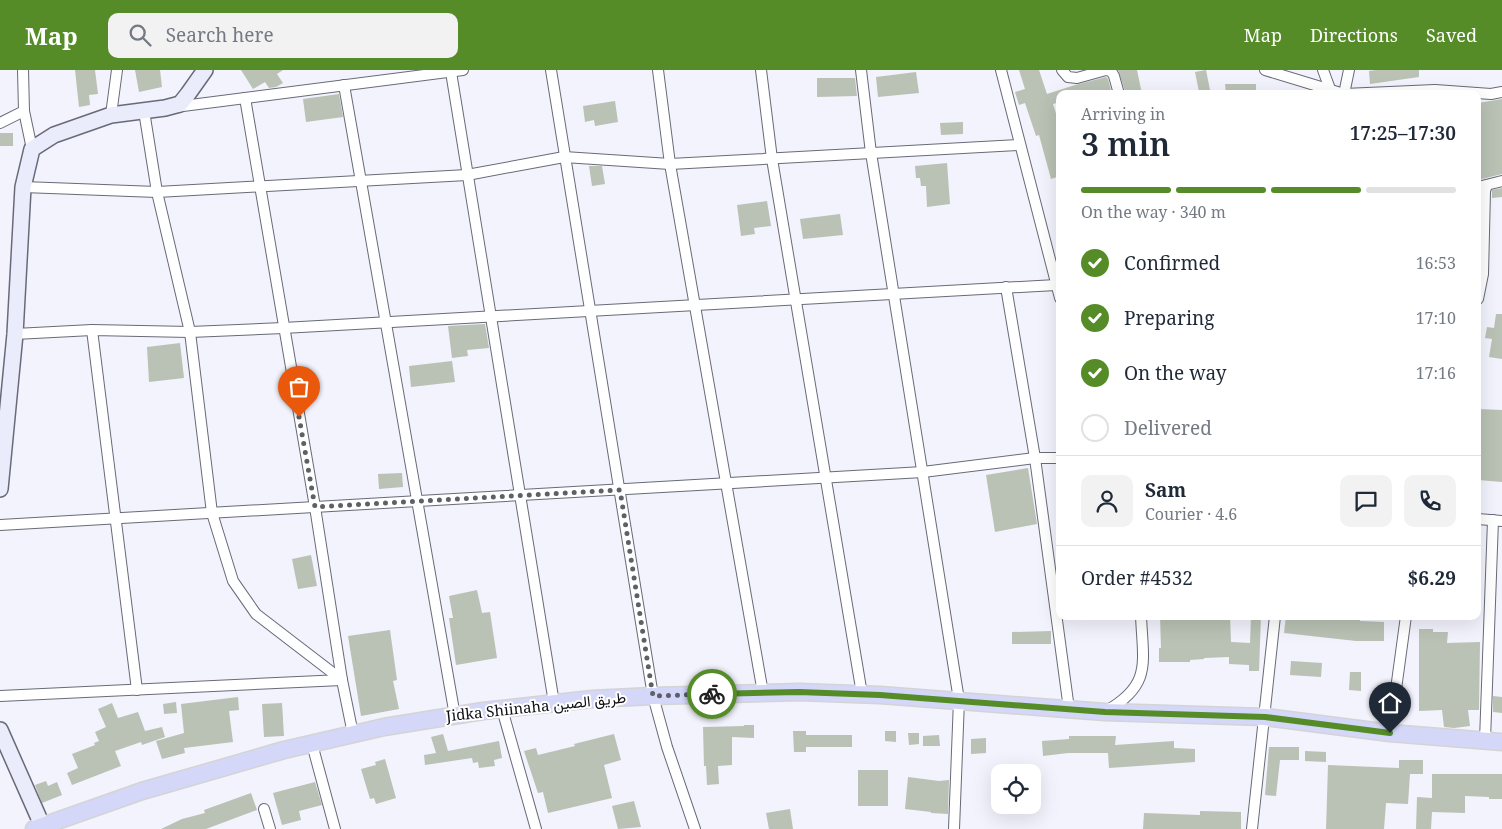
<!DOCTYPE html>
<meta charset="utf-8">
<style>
body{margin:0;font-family:"Noto Serif",Vazirmatn,serif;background:#f2f2f3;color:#1f2937;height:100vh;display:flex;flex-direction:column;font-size:19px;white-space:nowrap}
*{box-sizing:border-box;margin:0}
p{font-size:16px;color:#747a83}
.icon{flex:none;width:28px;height:28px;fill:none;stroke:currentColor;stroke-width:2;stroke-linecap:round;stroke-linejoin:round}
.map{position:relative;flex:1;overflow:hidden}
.side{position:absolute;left:1056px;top:20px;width:425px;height:530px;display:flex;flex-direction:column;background:#fff;border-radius:10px;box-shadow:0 5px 20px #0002}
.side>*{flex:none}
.controls{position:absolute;left:991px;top:694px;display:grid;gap:10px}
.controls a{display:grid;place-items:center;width:50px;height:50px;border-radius:10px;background:#fff;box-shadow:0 5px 20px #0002;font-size:25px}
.pin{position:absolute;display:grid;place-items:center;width:42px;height:42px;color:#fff;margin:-51px -21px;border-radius:50% 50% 50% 0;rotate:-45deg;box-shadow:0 0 5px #0007}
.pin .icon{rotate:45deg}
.courier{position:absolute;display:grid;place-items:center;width:50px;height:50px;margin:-25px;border:4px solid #558c28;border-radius:50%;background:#fff;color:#222;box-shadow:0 1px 6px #0007}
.head em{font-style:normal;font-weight:600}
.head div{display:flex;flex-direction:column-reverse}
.head{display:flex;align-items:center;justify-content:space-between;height:85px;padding:0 25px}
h1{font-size:32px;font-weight:600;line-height:38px}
.bar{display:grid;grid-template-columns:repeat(4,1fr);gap:8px 5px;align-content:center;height:60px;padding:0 25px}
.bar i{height:6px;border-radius:4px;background:#e0e1e3}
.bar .active{background:#558c28}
.bar p{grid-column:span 4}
.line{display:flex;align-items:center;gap:12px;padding:0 25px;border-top:1px solid #e0e1e3}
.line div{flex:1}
.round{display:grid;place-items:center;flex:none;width:52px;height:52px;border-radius:10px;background:#f2f2f3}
ol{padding:0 25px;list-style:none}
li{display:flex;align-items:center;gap:15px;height:55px}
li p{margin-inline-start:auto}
li .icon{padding:5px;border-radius:50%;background:#558c28;color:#fff;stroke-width:4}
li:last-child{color:#747a83}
li i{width:28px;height:28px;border:2px solid #e0e1e3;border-radius:50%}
header{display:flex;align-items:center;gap:30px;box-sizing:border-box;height:70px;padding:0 25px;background:#558c28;color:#fff}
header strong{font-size:24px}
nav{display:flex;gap:28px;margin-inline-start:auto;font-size:18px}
.search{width:350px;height:45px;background:#f2f2f3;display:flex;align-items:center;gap:12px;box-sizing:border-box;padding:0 18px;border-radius:10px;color:#747a83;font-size:19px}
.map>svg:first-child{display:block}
.building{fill:#b9c2b4}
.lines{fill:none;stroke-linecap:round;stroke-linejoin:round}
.street-casing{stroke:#686a78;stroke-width:12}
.secondary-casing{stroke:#686a78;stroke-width:18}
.primary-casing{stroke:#d4d4d5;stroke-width:19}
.street{stroke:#fff;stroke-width:10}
.secondary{stroke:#eaebfb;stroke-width:15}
.primary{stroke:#d4d7f8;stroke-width:16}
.done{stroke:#5f5f67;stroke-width:5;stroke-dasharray:0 9}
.route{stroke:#558c28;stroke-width:6}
.labels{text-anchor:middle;stroke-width:4;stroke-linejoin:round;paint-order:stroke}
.street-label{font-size:15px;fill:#101016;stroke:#fff}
</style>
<header>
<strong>Map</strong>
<div class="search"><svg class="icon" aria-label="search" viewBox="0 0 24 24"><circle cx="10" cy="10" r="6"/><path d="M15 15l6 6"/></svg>Search here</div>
<nav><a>Map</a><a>Directions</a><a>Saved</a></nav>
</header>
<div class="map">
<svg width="1502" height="759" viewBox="0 0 1502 759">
<rect width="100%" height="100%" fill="#f2f3fd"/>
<!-- building -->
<g class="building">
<polygon points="75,0 95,0 98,24 89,25 90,35 79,37"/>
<polygon points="135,0 160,0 162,17 139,22"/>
<polygon points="241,0 283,0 277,4 283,13 276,17 269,18 265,12 253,19"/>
<polygon points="1019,0 1039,0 1047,24 1075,15 1106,7 1108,9 1112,24 1060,24 1060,32 1053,34 1060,56 1060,106 1051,109 1039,65 1036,66 1025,33 1019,35 1015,22 1025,19"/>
<polygon points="1118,0 1137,0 1142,24 1126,24"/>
<polygon points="1206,0 1210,20 1199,22 1195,2"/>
<polygon points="1376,0 1419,0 1419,7 1370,14 1369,1"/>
<polygon points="916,2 919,23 878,27 876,7"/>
<polygon points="817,8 855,8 857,26 817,27"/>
<polygon points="1225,14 1256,14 1256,24 1226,24"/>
<polygon points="339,24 343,47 306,52 303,29"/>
<polygon points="1502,29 1502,104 1478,110 1478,33"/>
<polygon points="615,31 618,52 595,56 594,50 585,52 583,36"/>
<polygon points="963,52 963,64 941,65 940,53"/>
<rect x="0" y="63" width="13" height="13"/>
<polygon points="947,93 950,134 927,137 926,116 921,116 920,108 916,108 915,96"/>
<polygon points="589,96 602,96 605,114 592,116"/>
<polygon points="1502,118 1502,127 1492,128 1492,120"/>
<polygon points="767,131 771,156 754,158 755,164 741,166 737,135"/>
<polygon points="840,144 843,165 803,169 800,149"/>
<polygon points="1496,244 1502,244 1502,289 1489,287 1492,269 1485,268 1487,257 1494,258"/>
<polygon points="485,254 489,278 467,280 468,286 452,288 448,256"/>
<polygon points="180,273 184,308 149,312 147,277"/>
<polygon points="452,291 455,312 411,317 409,296"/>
<polygon points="1478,339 1502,340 1502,412 1478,410"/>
<polygon points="1028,398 1037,454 995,462 986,405"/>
<polygon points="402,403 403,417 379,419 378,404"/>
<polygon points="311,485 317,516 298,519 292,489"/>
<polygon points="477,520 482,543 490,542 497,588 456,595 449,548 453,548 449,526"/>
<polygon points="1160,546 1230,546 1231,572 1250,573 1251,546 1261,546 1259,601 1249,601 1249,595 1229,594 1229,587 1204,588 1204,589 1190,590 1190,592 1159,592 1159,578 1161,578"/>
<polygon points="1286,546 1335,546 1360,549 1360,551 1384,552 1384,571 1356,571 1284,563"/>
<polygon points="1419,559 1433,559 1433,562 1448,562 1447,573 1480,572 1479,640 1468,640 1470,656 1454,658 1444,657 1442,640 1419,641"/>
<polygon points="390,560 397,610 393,611 399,639 361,646 348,566"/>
<polygon points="1051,561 1051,574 1012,574 1012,562"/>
<polygon points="1291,591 1322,593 1321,607 1290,605"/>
<polygon points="1350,602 1361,602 1361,621 1349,620"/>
<polygon points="1493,626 1502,627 1502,643 1493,642"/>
<polygon points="238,627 239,640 229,641 233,672 184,678 185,683 162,689 156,671 184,663 181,634"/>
<polygon points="176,632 177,643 164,644 163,634"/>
<polygon points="112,633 118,648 138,642 145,661 162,657 165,667 142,675 141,672 115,681 121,696 72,715 67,703 78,698 72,684 95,675 94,673 99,671 95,662 106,657 98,639"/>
<polygon points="282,633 284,666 264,667 262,634"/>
<polygon points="744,655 754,655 754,668 732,667 732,695 718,696 719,714 707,715 706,696 704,696 703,657 744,656"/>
<polygon points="793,661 806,661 806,665 852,665 852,677 806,677 806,682 794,682"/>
<polygon points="885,661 896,661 896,672 885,671"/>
<polygon points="908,663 919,663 919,674 909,675"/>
<polygon points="443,664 448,681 499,671 502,688 494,690 495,696 479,698 478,692 473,693 472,688 425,695 424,685 436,683 431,667"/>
<polygon points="614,664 621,690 604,695 612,728 548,743 543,722 538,723 524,681 536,678 538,685 575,676 574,674"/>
<polygon points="939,665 940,676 923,676 923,666"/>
<polygon points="1069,666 1116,666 1115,675 1174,671 1174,678 1195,679 1195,692 1109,698 1108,683 1068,683 1043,686 1042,671 1069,669"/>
<polygon points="986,668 986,683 971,684 971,669"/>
<polygon points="1269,677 1299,677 1299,690 1280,690 1276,726 1265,725"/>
<polygon points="1305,681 1326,682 1326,692 1305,691"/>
<polygon points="385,689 396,728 376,734 374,728 370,729 361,699 376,695 375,692"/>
<polygon points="1399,690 1423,690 1423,704 1410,704 1408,734 1386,733 1384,759 1326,759 1328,695 1399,698"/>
<rect x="858" y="700" width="30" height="36"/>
<polygon points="1432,704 1502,704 1502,729 1489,729 1489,727 1465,726 1465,743 1432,742 1431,759 1416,759 1417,727 1432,728"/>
<polygon points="908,707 939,711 949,710 948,744 931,743 931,742 905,739"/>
<polygon points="46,711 48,716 57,712 62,725 42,733 35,715"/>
<polygon points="315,712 322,735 299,741 301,750 282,755 273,723"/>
<polygon points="251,723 257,740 206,759 161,759 182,749 205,743 204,740"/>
<polygon points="634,731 641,757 618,759 612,736"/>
<polygon points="790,739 793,759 769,759 766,743"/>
<polygon points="1200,741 1241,742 1241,759 1143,759 1144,743 1200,745"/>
</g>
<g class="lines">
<!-- street casing -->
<g class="street-casing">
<g id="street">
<polyline points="23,0 24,41 32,79"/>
<polyline points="551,0 653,626 667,677 695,759"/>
<polyline points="658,0 670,94 763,623"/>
<polyline points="761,0 772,89 862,624"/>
<polyline points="861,0 871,83 959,630 954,759"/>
<polyline points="1001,0 1060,228"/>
<polyline points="1062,0 1068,7 1077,8 1106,0 1111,1 1114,6 1119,24"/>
<polyline points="1265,0 1344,24 1435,20 1491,24 1502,22"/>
<polyline points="1323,0 1330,19"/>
<polyline points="451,2 554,633"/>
<polyline points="344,15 455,646"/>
<polyline points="1344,24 1349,0"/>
<polyline points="245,28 315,437 342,610 353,664"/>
<polyline points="175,37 463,0"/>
<polyline points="144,41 157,122 190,262 212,443 233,511 256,544 342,610"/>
<polyline points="116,45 111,45 117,0"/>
<polyline points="0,53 24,41"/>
<polyline points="23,117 157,122 467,105 564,87 670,94 1020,75"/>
<polyline points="1478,117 1502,111"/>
<polyline points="1006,217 1035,388 1069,639"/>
<polyline points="1478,229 1483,204 1485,121 1487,115"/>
<polyline points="92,260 137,620"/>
<polyline points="15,264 92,260 190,262 283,258 1056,215"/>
<polyline points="1478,449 1502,451"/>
<polyline points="0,455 923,402 1035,388 1060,388"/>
<polyline points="0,626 342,610"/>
<polyline points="502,639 536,759"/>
<path d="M1106 641C1152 615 1143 593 1141 546"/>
<polyline points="1390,663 1406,546"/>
<polyline points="1485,670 1493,450"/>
<polyline points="312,674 335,759"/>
<polyline points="264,739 270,759"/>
<polyline points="1252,759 1275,546"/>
</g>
</g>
<!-- secondary casing -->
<g class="secondary-casing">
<g id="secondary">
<polyline points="0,419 15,264 23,117 32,79 54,65 111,45 165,38 180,34 188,24 205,0"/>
<polyline points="0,660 42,755"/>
</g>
</g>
<!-- primary casing -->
<g class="primary-casing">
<polyline id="primary" points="34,759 142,721 284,680 384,657 483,641 592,629 653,626 799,622 880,625 1105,642 1265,647 1390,663 1502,672"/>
</g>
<!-- street -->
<use href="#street" class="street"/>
<!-- secondary -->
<use href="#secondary" class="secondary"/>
<!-- primary -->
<use href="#primary" class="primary"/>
</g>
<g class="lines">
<!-- done -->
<polyline class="done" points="299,347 315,437 620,420 653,626 712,624"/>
<!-- route -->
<polyline class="route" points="712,624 799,622 880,625 1105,642 1265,647 1390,663"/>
</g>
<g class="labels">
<!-- street labels -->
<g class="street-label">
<text transform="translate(536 637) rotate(-6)" y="5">Jidka Shiinaha طريق الصين</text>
</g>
</g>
</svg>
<div class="controls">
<a><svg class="icon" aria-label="locate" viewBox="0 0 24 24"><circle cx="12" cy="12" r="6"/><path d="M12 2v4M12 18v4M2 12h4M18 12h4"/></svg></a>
</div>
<div class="pin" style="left:299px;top:347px;background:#ea580c"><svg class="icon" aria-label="bag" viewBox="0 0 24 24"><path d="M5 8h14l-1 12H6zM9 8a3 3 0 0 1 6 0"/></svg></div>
<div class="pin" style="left:1390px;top:663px;background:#1f2937"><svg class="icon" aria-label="home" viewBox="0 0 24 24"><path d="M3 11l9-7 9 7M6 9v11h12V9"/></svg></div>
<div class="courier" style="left:712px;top:624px"><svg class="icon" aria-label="bike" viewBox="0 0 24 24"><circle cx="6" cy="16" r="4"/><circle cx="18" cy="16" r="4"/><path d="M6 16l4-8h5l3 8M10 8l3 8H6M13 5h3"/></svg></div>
<section class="side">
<div class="head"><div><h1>3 min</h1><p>Arriving in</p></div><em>17:25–17:30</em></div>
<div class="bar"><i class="active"></i><i class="active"></i><i class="active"></i><i></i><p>On the way · 340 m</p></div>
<ol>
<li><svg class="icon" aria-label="check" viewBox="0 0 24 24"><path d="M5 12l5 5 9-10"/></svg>Confirmed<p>16:53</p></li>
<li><svg class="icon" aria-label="check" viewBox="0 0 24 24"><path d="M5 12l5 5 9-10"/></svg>Preparing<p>17:10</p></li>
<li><svg class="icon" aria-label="check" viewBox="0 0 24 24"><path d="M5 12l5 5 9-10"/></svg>On the way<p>17:16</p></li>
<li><i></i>Delivered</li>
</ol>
<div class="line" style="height:90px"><a class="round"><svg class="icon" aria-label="person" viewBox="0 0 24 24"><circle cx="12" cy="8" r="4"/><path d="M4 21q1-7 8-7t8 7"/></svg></a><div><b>Sam</b><p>Courier · 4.6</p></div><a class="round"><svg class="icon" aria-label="chat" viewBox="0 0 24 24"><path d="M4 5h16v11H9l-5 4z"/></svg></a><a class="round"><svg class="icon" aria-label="phone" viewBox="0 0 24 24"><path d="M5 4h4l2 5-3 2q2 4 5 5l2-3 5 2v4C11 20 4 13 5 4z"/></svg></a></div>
<div class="line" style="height:65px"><div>Order #4532</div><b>$6.29</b></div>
</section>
</div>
